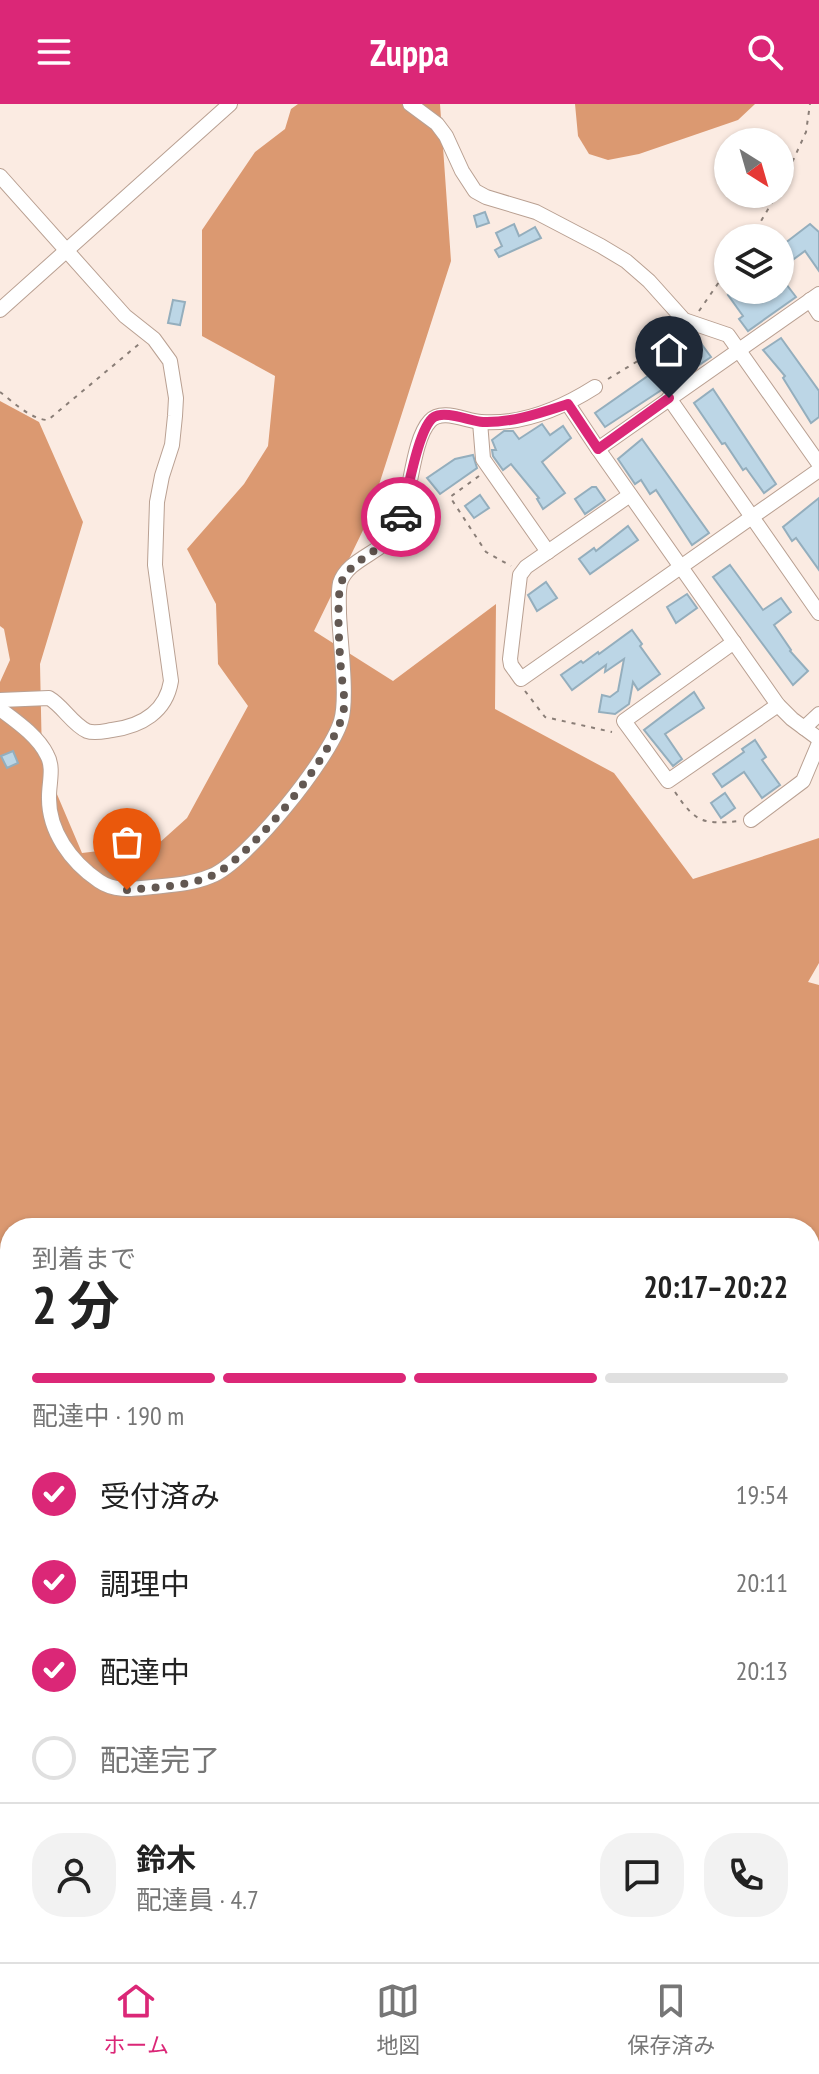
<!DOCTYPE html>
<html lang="ja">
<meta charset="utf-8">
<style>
body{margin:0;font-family:"PT Sans Narrow","Noto Sans JP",sans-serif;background:#f2f2f2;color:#222;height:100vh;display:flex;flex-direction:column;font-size:30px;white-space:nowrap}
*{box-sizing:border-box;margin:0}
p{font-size:26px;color:#767676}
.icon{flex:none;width:44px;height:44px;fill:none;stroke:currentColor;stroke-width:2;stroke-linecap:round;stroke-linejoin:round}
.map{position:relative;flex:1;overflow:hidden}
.panel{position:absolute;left:0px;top:1114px;width:820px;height:744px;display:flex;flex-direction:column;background:#fff;border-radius:32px 32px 0 0;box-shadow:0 2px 6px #0004}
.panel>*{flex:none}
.needle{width:52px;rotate:143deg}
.fabs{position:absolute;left:714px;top:24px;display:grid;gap:16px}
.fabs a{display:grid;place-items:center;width:80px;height:80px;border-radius:50%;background:#fff;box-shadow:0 2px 6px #0004;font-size:40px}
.pin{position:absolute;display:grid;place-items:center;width:68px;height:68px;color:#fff;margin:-82px -34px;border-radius:50% 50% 50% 0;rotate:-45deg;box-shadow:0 0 8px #0007}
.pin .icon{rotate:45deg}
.courier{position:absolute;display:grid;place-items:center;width:80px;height:80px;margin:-40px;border:6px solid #db2777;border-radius:50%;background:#fff;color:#222;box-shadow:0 2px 10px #0007}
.overview em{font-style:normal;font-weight:700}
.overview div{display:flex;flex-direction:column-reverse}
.overview{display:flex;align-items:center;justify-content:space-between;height:136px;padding:0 32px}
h1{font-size:52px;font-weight:700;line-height:60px}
.bar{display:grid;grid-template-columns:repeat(4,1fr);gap:12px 8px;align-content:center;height:96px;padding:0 32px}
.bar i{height:10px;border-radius:6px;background:#e0e0e0}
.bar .active{background:#db2777}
.bar p{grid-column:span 4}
.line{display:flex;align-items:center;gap:20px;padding:0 32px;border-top:2px solid #e0e0e0}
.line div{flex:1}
.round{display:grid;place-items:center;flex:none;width:84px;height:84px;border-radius:32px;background:#f2f2f2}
ol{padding:0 32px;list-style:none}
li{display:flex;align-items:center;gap:24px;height:88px}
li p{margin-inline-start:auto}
li .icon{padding:8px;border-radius:50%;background:#db2777;color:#fff;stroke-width:4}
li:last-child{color:#767676}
li i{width:44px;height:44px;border:4px solid #e0e0e0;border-radius:50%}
header{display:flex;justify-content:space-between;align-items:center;height:104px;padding:0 32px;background:#db2777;color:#fff;font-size:36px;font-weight:700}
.dock{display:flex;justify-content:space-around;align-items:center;height:112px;border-top:2px solid #e0e0e0;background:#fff;font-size:22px;color:#767676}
.dock a{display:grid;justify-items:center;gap:4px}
.dock .active{color:#db2777}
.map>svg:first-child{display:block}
.forest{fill:#db9971;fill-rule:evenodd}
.building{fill:#bcd6e6;stroke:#94aebd;stroke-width:2}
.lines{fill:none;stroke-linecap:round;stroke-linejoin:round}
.minor-casing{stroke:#b9a092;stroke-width:16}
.path{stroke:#8a7e77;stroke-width:2;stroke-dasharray:4 6;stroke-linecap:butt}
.minor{stroke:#fff;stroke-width:14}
.done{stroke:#635852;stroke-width:8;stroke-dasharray:0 14.4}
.route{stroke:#db2777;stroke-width:10}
</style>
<header><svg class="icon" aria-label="menu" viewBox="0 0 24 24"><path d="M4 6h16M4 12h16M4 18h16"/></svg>Zuppa<svg class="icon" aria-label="search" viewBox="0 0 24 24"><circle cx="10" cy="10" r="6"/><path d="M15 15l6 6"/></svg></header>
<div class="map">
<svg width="819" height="1858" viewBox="0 0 819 1858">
<rect width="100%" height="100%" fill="#fbebe2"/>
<!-- forest -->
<g class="forest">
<path d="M298 0H440L451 157 367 418 314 527 393 577 496 500 495 605 614 669 693 775 819 734V859L808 878 819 881V1858H0V578L10 556 4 525 0 522V297L39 318 83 418 40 560 42 655 82 749 158 740 187 714 248 602 218 560 216 500 187 445 244 380 268 342 275 272 202 232V126L255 48 285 25 291 5ZM10 1124H810V1848H10Z"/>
<polygon points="575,0 755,0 738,16 639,50 608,56 589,50 578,32"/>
</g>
<!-- building -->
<g class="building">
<polygon points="485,108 489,119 477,123 474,112"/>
<polygon points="514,120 519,132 535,123 541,134 499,153 495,146 502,142 496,129"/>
<polygon points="810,120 819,128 819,167 805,147 780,165 780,143"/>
<polygon points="780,172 796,193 748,227 739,215 743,212 728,191 736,186 780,186"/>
<polygon points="173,196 185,198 180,221 168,219"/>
<polygon points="781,234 819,287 819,313 811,319 783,274 785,272 763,246"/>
<polygon points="700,238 711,253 693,265 683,250"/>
<polygon points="655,267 666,283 605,323 595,309"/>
<polygon points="713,285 776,380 764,389 746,364 743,366 725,339 722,340 694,299"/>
<polygon points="542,320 550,331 563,322 571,334 542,358 565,389 543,405 537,395 539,394 511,360 503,366 493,352 492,346 496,346 492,336 504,327 513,327 519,335"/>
<polygon points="642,335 709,429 692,441 656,386 650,390 641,376 635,380 618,355"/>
<polygon points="473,351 477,364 440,390 427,374 455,355"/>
<polygon points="592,383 596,383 605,396 585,410 575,395"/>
<polygon points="480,391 489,404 474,414 465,402"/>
<polygon points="819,394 819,466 796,434 792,437 783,423"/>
<polygon points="628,422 638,436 590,470 579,455 594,444 596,447"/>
<polygon points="730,461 763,506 781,494 791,508 774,521 791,546 790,547 808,567 793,581 713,473"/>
<polygon points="546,478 557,494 537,507 528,491"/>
<polygon points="687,490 697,504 676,519 667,503"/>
<polygon points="632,526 642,540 640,542 660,570 638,586 633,578 629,600 615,610 599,608 602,591 610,593 618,587 624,555 605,568 606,561 572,586 561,571 581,557 583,559 598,548 599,550"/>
<polygon points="694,588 704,604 665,630 682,655 673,662 644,626"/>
<polygon points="755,636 766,653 762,656 780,681 762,694 744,668 722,683 713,670 744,648 742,645"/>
<polygon points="13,647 18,659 7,664 1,652"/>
<polygon points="725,689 735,704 721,714 711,699"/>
</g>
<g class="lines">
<!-- minor casing -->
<g class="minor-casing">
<g id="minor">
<polyline points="410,0 437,20 446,32 462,67 475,87 486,93 536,108 601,142 626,157 649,177 684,216 728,231 819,360"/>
<path d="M0 72 125 212 154 235 170 257 176 294 175 312 172 341 162 372 157 398 155 461 171 577C166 608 141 622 112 626 105 627 95 630 87 627 72 620 63 602 49 594L0 596"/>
<polyline points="819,190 598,345 778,601 792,615 819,635"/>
<polyline points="810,196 819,210"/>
<polyline points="0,206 230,0"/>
<polyline points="669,294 819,509"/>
<polyline points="568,300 598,345"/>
<polyline points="480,318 483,355 548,448"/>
<polyline points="630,391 526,463 520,471 510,555 511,561 521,575 819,366"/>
<polyline points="734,538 624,617 668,677 778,601"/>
<path d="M0 605C16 617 38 632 47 651 54 663 49 679 49 692 48 727 71 758 99 777 115 788 133 785 152 783 171 781 192 780 211 772 247 758 330 654 341 617 348 593 340 538 339 509 339 499 338 488 340 479 348 454 384 449 396 426 411 399 411 337 430 317 442 304 466 317 481 318 521 321 562 304 595 283"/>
<polyline points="804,624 819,610"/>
<polyline points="751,716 803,677 819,639"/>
<polyline points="322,1848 329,1858"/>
<polyline points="716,1848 720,1858"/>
</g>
</g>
<!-- path -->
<g class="path">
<polyline points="780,85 806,28 810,0"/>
<polyline points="751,134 777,90"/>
<polyline points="699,207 728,165"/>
<polyline points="608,275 681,231"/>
<path d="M0 288C13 298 32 316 48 316L139 240"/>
<polyline points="479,372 450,393 486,448 511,462"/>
<polyline points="525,587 545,613 612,628"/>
<path d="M675 688C695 718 703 721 739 717"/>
<polyline points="0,1168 10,1175"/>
<polyline points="0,1607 10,1601"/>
<polyline points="0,1669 10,1680"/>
</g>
<!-- minor -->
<use href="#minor" class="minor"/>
</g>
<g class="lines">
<!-- done -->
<path class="done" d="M127 786C155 783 186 783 211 772 248 757 342 642 344 603 345 591 342 578 341 566 339 538 337 509 340 481 353 449 391 449 401 413"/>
<!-- route -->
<path class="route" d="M401 413C407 393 418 323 434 313 445 306 470 317 483 318 512 319 540 309 568 300L598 345 669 294"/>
</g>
</svg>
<div class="fabs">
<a><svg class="needle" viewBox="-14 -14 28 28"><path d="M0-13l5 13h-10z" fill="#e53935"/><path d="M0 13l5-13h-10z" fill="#767676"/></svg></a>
<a><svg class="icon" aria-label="layers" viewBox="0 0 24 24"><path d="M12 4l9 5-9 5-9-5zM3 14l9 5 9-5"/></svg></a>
</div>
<div class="pin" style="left:127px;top:786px;background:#ea580c"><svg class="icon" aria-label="bag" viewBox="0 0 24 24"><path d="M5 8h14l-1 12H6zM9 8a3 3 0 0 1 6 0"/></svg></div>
<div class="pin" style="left:669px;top:294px;background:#1f2937"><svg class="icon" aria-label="home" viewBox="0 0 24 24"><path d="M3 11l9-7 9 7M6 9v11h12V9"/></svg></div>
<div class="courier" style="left:401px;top:413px"><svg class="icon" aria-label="car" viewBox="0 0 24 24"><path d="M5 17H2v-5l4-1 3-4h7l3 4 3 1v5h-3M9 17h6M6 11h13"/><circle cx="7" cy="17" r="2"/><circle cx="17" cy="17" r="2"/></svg></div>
<section class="panel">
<div class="overview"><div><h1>2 分</h1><p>到着まで</p></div><em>20:17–20:22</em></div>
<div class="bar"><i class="active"></i><i class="active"></i><i class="active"></i><i></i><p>配達中 · 190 m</p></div>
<ol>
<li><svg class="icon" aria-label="check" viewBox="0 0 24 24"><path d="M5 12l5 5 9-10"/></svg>受付済み<p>19:54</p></li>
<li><svg class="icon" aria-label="check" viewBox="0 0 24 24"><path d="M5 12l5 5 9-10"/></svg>調理中<p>20:11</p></li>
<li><svg class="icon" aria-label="check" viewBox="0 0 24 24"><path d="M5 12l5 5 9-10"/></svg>配達中<p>20:13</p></li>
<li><i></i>配達完了</li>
</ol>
<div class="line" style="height:144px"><a class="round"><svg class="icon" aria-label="person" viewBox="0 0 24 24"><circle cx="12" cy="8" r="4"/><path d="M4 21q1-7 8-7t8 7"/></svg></a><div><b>鈴木</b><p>配達員 · 4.7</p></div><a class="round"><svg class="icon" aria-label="chat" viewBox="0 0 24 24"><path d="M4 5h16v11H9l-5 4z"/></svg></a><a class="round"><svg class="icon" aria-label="phone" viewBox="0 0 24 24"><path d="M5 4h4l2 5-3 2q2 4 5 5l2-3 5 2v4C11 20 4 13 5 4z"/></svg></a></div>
</section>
</div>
<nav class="dock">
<a class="active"><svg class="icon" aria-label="home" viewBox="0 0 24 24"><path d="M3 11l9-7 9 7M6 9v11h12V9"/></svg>ホーム</a>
<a><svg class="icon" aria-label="map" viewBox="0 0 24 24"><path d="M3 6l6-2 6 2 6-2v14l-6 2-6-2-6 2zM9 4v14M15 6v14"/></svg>地図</a>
<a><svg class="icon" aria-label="saved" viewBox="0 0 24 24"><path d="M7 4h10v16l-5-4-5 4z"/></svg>保存済み</a>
</nav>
